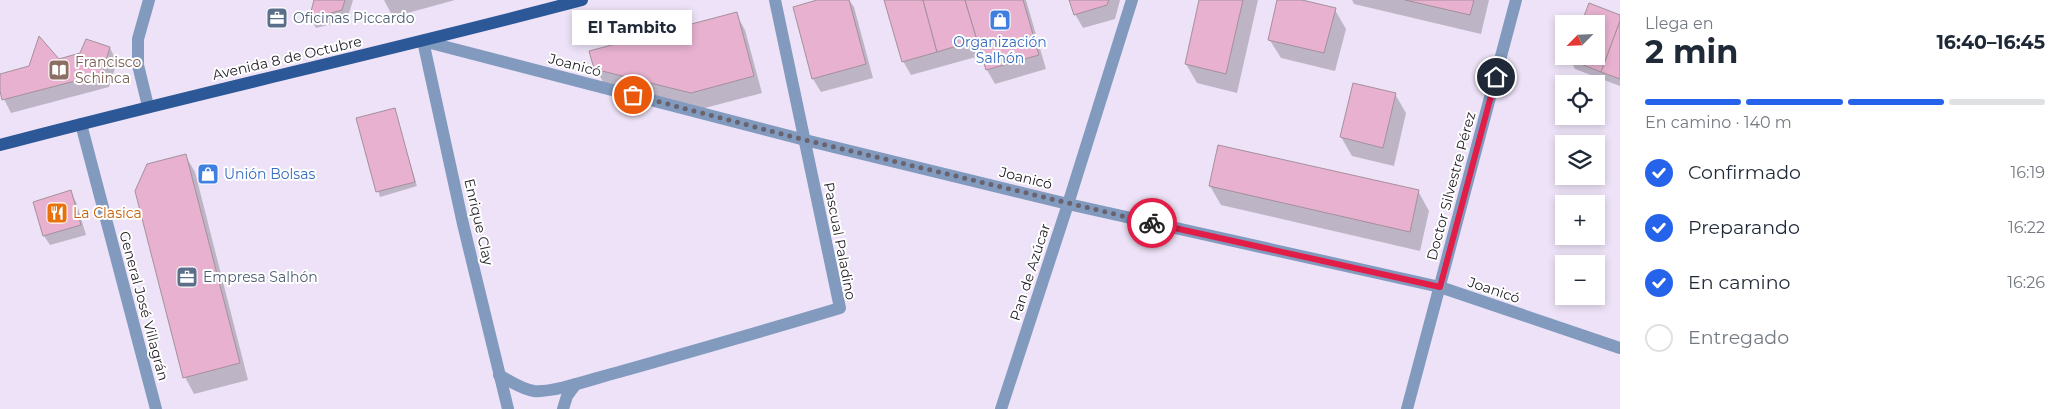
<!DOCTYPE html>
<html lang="es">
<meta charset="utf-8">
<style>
body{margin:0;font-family:Montserrat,sans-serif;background:#f2f2f3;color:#1f2937;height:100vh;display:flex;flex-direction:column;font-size:19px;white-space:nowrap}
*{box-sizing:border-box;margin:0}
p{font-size:16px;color:#747a83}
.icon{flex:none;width:28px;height:28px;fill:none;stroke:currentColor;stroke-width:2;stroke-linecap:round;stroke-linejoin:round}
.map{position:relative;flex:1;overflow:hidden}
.side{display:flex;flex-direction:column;background:#fff;width:450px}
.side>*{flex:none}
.needle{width:32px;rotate:246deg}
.controls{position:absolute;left:1555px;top:15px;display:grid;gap:10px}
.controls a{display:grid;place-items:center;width:50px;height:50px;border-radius:0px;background:#fff;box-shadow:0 2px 8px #0003;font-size:25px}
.pin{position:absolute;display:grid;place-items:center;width:42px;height:42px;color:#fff;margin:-21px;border:2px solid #fff;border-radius:50%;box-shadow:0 1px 5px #0007}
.courier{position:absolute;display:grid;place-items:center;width:50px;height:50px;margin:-25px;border:4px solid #e11d48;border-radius:50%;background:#fff;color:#222;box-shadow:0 1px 6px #0007}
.bubble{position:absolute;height:35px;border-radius:0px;background:#fff;box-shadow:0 2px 8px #0003;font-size:16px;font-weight:700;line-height:35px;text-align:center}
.headline em{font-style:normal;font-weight:700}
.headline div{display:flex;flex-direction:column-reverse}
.headline{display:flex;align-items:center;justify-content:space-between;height:85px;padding:0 25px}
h1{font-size:32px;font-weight:700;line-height:38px}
.bar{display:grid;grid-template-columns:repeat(4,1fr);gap:8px 5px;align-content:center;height:60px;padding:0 25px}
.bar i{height:6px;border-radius:4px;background:#e0e1e3}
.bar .current{background:#2563eb}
.bar p{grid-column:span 4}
ol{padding:0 25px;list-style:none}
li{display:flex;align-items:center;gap:15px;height:55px}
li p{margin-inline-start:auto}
li .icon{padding:5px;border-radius:50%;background:#2563eb;color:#fff;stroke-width:4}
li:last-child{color:#747a83}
li i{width:28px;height:28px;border:2px solid #e0e1e3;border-radius:50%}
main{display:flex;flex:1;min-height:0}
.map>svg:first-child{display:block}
.shadow{fill:#0003}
.building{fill:#e7b1cf;stroke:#a5909b}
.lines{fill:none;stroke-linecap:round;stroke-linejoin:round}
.minor{stroke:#819abe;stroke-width:12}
.major{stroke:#2c5897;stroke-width:12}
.done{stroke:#69636f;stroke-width:5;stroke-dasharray:0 9}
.route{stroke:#e11d48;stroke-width:6}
.labels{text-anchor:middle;stroke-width:4;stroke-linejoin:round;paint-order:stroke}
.service-label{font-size:14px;fill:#4e5e75;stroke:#fff;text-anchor:start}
.shop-label{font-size:14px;fill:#366cbe;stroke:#fff}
.street-label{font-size:14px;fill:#221e26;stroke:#fff}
.education-label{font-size:14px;fill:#785e54;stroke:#fff;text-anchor:start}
.food-label{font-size:14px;fill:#c56008;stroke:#fff;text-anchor:start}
</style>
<main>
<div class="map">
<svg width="1620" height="409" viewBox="0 0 1620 409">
<rect width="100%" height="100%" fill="#ede2f7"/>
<!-- shadow -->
<g class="shadow">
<polygon points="316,0 353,0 347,20 316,28 310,18"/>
<polygon points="384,0 455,0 393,17"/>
<polygon points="822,0 849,0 854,7 873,78 821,92 813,79 794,8"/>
<polygon points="885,0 1026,0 1046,69 995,84 987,70 983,55 911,75 903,61"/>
<polygon points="1071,0 1120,0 1115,19 1083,28 1075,14"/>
<polygon points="1200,0 1258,0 1237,93 1197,83 1186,64"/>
<polygon points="1278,0 1297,0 1335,10 1346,29 1335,71 1281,58 1269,39"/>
<polygon points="1352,0 1489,0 1481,34 1354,4"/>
<polygon points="736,14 745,30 762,93 701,109 605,85 595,68"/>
<polygon points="1620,17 1620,86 1575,69 1570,59 1596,56"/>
<polygon points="110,48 117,62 109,87 11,113 4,99 0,85 0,75"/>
<polygon points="1395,94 1406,113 1394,166 1352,156 1341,137"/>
<polygon points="394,109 417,186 380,197 357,119"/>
<polygon points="185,155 195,172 248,380 194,394 185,377"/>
<polygon points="1210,186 1418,191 1429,211 1420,251 1221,205"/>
<polygon points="70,192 76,202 86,235 50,245 44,236"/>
</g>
<!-- building -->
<g class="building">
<polygon points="314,0 345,0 342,10 309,19"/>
<polygon points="817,0 849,0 866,64 812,79 793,7"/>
<polygon points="884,0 923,0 937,52 902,62"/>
<polygon points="923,0 965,0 977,40 937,52"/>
<polygon points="965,0 1023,0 1039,55 986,70"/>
<polygon points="1069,0 1109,0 1107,5 1074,15"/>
<polygon points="1199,0 1243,0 1226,74 1185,64"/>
<polygon points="1277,0 1302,0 1336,8 1324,53 1268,40"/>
<polygon points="1405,0 1474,0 1470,15"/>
<polygon points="1589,3 1620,15 1620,21 1601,72 1568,59 1569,56 1596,56 1596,24 1581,24"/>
<polygon points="737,12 754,76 691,93 594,69 589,51"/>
<polygon points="1620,21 1620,79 1601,72"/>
<polygon points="39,36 59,59 80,53 86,39 110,47 102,74 2,100 0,91 0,74 29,66"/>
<polygon points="1353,83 1396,93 1383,148 1340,137"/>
<polygon points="395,108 415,182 376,192 356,118"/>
<polygon points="1218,145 1419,190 1410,232 1209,186"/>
<polygon points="186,154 240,363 183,378 135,191 147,164"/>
<polygon points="71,190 81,225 43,236 33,202"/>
</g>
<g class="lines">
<!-- minor -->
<g class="minor">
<polyline points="148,106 138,65 138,39 149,0"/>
<polyline points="81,124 156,409"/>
<path d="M499 375C510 381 521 389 534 391 554 393 598 377 619 372 693 351 767 330 840 308L775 0"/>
<polyline points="508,409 463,224 423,41 805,140 1068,204 1440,287 1620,348"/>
<polyline points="563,409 567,396 576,384"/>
<polyline points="1001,409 1068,204 1132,0"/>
<polyline points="1407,409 1516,0"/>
</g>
<!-- major -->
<path class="major" d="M0 145C193 94 389 51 582 0"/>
</g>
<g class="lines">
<!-- done -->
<polyline class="done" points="633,95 805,140 1152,223"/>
<!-- route -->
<polyline class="route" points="1152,223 1440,287 1496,77"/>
</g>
<!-- icons -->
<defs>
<g id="office-square" transform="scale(1.125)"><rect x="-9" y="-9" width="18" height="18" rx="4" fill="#5c6f8a" stroke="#fff"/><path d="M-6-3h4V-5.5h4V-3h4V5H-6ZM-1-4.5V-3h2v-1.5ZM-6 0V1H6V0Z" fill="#fff"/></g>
<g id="shop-square" transform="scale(1.125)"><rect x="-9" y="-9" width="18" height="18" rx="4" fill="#3f7fe0" stroke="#fff"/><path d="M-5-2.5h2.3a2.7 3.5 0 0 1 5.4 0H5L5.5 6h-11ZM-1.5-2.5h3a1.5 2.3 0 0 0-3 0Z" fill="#fff"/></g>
<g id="library-square" transform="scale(1.125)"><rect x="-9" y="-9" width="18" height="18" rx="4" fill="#8d6e63" stroke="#fff"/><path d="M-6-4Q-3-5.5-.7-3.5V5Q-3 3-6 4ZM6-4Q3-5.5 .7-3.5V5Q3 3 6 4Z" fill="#fff"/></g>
<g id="restaurant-square" transform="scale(1.125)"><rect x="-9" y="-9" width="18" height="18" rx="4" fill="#e8710a" stroke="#fff"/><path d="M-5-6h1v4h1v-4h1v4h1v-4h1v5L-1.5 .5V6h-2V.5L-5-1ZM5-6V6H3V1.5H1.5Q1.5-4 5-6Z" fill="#fff"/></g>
</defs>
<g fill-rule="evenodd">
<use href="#office-square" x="277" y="18"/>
<use href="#shop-square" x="1000" y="20"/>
<use href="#library-square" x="59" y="70"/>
<use href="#shop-square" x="208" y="174"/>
<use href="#restaurant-square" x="57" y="213"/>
<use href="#office-square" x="187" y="277"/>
</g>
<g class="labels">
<!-- service labels -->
<g class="service-label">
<text x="293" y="23">Oficinas Piccardo</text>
<text x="203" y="282">Empresa Salhón</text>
</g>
<!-- shop labels -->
<g class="shop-label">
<text x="1000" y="47">Organización<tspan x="1000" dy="16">Salhón</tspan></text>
<text x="224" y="179" text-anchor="start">Unión Bolsas</text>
</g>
<!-- street labels -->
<g class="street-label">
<text transform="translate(287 58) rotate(-13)" y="5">Avenida 8 de Octubre</text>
<text transform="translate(575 65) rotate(15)" y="5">Joanicó</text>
<text transform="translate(1026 178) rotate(14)" y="5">Joanicó</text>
<text transform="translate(1451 186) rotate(-75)" y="5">Doctor Silvestre Pérez</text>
<text transform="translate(479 222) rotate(77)" y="5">Enrique Clay</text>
<text transform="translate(840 241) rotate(79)" y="5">Pascual Paladino</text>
<text transform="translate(1030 272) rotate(-72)" y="5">Pan de Azúcar</text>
<text transform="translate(1494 290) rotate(19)" y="5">Joanicó</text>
<text transform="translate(144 306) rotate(75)" y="5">General José Villagrán</text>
</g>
<!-- education labels -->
<g class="education-label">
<text x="75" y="67">Francisco<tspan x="75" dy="16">Schinca</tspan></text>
</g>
<!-- food labels -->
<g class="food-label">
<text x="73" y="218">La Clasica</text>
</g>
</g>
</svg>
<div class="controls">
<a><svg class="needle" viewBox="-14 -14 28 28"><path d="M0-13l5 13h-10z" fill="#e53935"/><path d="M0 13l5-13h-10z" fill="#747a83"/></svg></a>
<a><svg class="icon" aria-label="locate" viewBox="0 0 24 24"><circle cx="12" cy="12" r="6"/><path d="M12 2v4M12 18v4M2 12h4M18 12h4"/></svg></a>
<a><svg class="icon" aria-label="layers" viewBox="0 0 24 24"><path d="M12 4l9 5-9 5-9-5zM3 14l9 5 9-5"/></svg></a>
<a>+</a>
<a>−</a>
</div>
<div class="pin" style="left:633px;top:95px;background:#ea580c"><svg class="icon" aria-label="bag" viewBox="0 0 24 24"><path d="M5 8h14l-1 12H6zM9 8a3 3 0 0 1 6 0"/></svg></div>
<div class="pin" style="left:1496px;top:77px;background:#1f2937"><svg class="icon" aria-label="home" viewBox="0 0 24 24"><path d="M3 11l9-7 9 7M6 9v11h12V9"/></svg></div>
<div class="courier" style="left:1152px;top:223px"><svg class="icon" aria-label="bike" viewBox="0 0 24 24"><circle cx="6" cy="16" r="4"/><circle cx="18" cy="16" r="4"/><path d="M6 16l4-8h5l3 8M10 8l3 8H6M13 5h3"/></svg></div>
<div class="bubble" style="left:572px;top:10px;width:120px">El Tambito</div>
</div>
<section class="side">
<div class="headline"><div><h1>2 min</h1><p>Llega en</p></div><em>16:40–16:45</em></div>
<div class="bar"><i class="current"></i><i class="current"></i><i class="current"></i><i></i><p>En camino · 140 m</p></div>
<ol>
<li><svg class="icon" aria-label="check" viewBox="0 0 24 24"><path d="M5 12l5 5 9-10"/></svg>Confirmado<p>16:19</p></li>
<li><svg class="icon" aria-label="check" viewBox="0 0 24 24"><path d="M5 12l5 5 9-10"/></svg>Preparando<p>16:22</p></li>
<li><svg class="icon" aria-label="check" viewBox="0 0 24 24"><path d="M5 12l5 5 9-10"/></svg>En camino<p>16:26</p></li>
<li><i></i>Entregado</li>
</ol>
</section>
</main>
